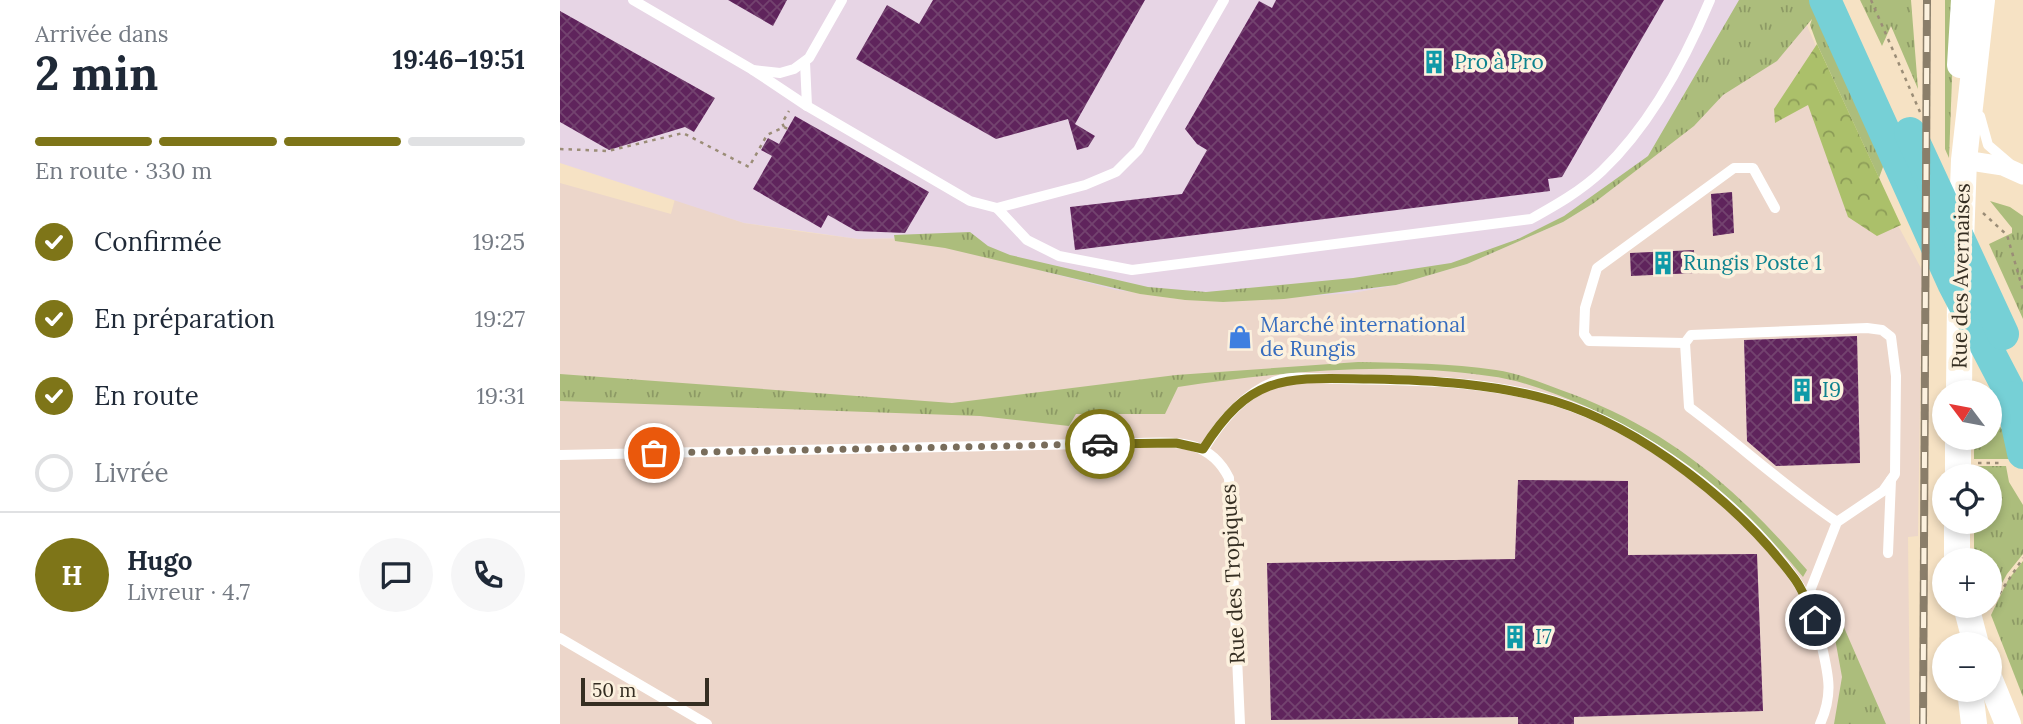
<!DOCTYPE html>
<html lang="fr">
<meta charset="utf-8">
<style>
body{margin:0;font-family:Lora,serif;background:#f6f6f7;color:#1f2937;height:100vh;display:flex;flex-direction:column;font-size:26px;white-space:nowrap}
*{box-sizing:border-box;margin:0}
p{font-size:23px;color:#747a83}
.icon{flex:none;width:38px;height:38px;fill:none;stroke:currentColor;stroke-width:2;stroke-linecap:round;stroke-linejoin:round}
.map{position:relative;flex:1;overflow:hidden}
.panel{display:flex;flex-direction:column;background:#fff;width:560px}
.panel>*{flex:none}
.needle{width:46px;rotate:302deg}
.buttons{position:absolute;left:1372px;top:380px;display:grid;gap:14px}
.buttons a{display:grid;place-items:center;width:70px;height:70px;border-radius:50%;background:#fff;box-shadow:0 4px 10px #0003;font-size:35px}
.scale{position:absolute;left:21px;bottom:18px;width:128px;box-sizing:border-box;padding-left:7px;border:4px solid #352e22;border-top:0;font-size:19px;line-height:24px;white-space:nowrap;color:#352e22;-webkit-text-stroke:5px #fcf1de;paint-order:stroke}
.pin{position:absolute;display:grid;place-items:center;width:60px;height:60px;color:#fff;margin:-30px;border:4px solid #fff;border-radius:50%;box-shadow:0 2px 7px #0007}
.courier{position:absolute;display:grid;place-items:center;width:70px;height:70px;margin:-35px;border:5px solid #7e7518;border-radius:50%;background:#fff;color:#222;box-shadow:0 2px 9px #0007}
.head em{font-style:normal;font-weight:700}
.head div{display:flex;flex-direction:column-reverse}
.head{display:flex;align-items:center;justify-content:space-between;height:119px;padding:0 35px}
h1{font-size:46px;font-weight:700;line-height:52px}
.bar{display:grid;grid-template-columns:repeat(4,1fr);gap:10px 7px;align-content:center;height:84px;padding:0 35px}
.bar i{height:9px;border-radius:5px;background:#e0e1e3}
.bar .active{background:#7e7518}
.bar p{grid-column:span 4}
.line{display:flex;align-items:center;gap:18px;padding:0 35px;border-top:2px solid #e0e1e3}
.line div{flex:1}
.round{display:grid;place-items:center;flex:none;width:74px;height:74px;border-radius:37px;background:#f6f6f7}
ol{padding:0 35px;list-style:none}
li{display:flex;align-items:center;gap:21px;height:77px}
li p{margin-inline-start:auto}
li .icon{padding:7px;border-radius:50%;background:#7e7518;color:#fff;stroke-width:4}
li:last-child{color:#747a83}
li i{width:38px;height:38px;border:4px solid #e0e1e3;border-radius:50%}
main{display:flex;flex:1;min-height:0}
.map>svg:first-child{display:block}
.commercial{fill:#ecd6ca}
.industrial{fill:#e7d5e5}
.grass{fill:url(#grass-tufts)}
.forest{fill:url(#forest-crowns)}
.building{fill:url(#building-cross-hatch)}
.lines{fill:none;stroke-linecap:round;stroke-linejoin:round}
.path{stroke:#9b8d77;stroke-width:2.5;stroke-dasharray:3.5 5;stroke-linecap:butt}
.service{stroke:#fff;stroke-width:10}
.minor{stroke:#fff;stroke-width:19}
.secondary{stroke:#fff;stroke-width:26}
.trunk{stroke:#76d0d6;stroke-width:32}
.rail-casing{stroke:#8a7e6a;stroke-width:8}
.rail{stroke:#fcf1de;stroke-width:5;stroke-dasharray:16;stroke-linecap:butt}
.done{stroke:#796d5b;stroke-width:7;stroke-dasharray:0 12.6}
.route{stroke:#7e7518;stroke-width:9}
.labels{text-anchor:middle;stroke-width:7;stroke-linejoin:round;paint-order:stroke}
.culture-label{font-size:21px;fill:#0d838f;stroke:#fcf1de;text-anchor:start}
.street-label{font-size:21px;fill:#352e22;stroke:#fcf1de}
.shop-label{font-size:21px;fill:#366cbe;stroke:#fcf1de;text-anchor:start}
</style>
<main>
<section class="panel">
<div class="head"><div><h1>2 min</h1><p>Arrivée dans</p></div><em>19:46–19:51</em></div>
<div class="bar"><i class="active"></i><i class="active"></i><i class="active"></i><i></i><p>En route · 330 m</p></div>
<ol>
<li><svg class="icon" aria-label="check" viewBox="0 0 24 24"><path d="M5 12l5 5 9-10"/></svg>Confirmée<p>19:25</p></li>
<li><svg class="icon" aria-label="check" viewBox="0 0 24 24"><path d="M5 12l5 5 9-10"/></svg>En préparation<p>19:27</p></li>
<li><svg class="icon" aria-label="check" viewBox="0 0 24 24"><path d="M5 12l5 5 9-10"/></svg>En route<p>19:31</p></li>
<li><i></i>Livrée</li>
</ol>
<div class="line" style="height:126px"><b class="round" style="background:#7e7518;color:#fff">H</b><div><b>Hugo</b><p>Livreur · 4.7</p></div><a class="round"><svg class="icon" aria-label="chat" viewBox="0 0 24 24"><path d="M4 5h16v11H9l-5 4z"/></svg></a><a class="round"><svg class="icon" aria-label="phone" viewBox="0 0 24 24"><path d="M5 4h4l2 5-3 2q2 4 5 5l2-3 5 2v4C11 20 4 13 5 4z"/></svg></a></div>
</section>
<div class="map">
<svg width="1463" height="724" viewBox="0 0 1463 724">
<defs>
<pattern id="grass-tufts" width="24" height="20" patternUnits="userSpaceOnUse" patternTransform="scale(1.75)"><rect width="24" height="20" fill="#acbd7c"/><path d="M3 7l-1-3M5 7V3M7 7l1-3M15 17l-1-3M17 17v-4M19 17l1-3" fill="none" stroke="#8d9a65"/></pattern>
<pattern id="forest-crowns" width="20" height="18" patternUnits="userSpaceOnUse" patternTransform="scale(1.75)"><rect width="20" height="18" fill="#abc06a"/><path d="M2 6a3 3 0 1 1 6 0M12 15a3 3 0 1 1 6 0" fill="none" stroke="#8c9c57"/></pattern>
<pattern id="building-cross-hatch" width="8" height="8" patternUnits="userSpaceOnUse" patternTransform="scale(1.75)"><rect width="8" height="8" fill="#5f245c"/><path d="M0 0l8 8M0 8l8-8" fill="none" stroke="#73436f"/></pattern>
</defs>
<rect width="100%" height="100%" fill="#f6e2c4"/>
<!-- commercial -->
<polygon class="commercial" points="1236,0 1314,181 1362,270 1358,536 1348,537 1350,724 0,724 0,183 111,214 115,199 184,223 236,231 299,239 355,238 580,294 625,300 793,293 836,285 907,264 1003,222 1034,203 1134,125"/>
<!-- industrial -->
<polygon class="industrial" points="0,0 1223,0 1196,60 1134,125 1034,203 1003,222 907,264 836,285 793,293 663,302 556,290 355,238 298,239 184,223 0,163"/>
<!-- grass -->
<g class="grass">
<polygon points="1179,0 1256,0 1327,156 1319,178 1257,44 1250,25 1252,19 1217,61 1163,95 1134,126 1034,203 1003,222 907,264 836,285 724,299 663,302 625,300 580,294 385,248 335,241 334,235 410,232 428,246 450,255 588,287 646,292 793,278 891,263 958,239 1004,216 1088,156"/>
<polygon points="1300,0 1351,0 1358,89 1331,26 1322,46"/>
<polygon points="1385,0 1395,0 1389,158 1385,149"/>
<polygon points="1430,201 1450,207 1463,216 1463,319 1429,244 1452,233 1452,228"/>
<path d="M798 362C844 363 891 363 936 370 962 374 988 385 1012 394 1113 432 1178 490 1247 570L1243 577C1178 498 1118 448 1025 406 994 393 962 380 929 376 826 361 720 372 618 387L605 414H516L509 426 420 416 0 401V374L392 403 616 375Z"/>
<polygon points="1430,414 1445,433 1450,459 1414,459 1414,438 1430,438"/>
<polygon points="1414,466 1446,466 1449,482 1463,505 1463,554 1447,574 1430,605 1430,560 1415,560 1414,556 1414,522 1430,522 1430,476 1414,476"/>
<polygon points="1463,561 1463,697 1431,615 1448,580"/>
<polygon points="1279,616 1326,724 1274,724 1282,677 1272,622"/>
</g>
<!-- forest -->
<polygon class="forest" points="1257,44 1341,225 1317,236 1288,217 1248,105 1215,123 1214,109"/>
<!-- building -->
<g class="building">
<polygon points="168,0 227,0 213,26"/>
<polygon points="373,0 585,0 515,124 535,136 528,147 517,150 508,119 436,139 296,59 327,5 359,24"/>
<polygon points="716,0 1104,0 1002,177 988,179 990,191 515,250 510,207 622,194 647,150 637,144 625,129 699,1 712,8"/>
<polygon points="0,11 155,98 134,132 125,127 49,150 0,122"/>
<polygon points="235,116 369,192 345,233 296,231 268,215 261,228 193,189 212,156 201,150 208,138 219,144"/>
<polygon points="1172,192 1174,233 1153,236 1151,194"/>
<polygon points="1134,250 1135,273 1071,276 1070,253"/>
<polygon points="1297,336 1300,463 1216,466 1187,441 1184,340"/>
<polygon points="958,480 1068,481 1068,555 1197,554 1203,711 1014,717 1014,724 958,724 958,717 711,720 707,563 955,559"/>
</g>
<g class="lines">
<!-- path -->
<g class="path">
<polyline points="1311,0 1360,112"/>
<polyline points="224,127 222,123 229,111"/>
<polyline points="0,149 48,151 123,133 189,167 207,135 224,127 228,129"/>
<polyline points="1423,213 1447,235 1463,290"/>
<polyline points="1418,463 1443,463"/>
<polyline points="1430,608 1463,558"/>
</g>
<!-- service -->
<g class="service">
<polyline points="73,0 193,70 220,73 234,69 249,58 282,0"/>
<polyline points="245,62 247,106"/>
<polyline points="193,70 247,106 410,201 437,208 525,185 556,172 578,150 664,0"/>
<polyline points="1420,116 1428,145 1449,163"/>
<path d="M437 208 467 240 499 256 572 270 971 219C996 205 1021 191 1042 171 1089 126 1125 60 1150 0"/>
<polyline points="1125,343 1029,341 1024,334 1025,308 1037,268 1174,168 1193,168 1215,208"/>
<path d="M644 449C660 422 685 392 716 381 735 375 760 379 780 379 851 380 927 380 995 401 1083 428 1183 504 1235 579 1249 599 1256 624 1262 647 1269 677 1273 695 1260 724"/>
<path d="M0 455 571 443C612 443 648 436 669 478L680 724"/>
<polyline points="1328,553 1331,480"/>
<path d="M1246 601 1277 522 1323 491 1335 474 1336 376 1331 337 1322 330 1307 328 1131 335 1125 343 1129 407C1179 444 1225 487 1277 522"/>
<polyline points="0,638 147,724"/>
</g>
<!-- minor -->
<polyline class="minor" points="1404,160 1443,166 1463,175"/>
<!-- secondary -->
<g class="secondary">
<polyline points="1400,65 1404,0"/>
<polyline points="1401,242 1404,160 1422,0"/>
<polyline points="1399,392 1400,295"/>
<polyline points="1398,476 1398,438"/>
<polyline points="1397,560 1397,522"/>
<polyline points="1406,606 1416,644"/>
<polyline points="1430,680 1448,724"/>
<polyline points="1410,690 1414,724"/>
</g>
<!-- trunk -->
<g class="trunk">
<polyline points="1265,0 1393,283 1463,417"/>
<polyline points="1350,133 1443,334"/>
<polyline points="1451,397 1463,453"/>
</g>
<!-- rail casing -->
<g class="rail-casing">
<polyline id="rail" points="1363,724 1367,0"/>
</g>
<!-- rail -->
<use href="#rail" class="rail"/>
</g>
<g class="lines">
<!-- done -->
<polyline class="done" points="94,453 540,444"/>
<!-- route -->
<path class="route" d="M540 444 616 443 643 449C692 371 729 378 811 379 872 380 936 384 994 401 1083 428 1179 504 1234 578 1243 590 1249 606 1255 620"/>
</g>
<!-- icons -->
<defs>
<g id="building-bare" transform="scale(1.89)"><path d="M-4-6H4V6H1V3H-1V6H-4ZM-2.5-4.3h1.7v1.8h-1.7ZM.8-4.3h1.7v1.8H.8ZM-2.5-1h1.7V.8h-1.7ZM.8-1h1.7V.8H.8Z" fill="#0f9aa8" stroke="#fcf1de" stroke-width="2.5" paint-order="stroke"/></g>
<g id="shop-bare" transform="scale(1.89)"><path d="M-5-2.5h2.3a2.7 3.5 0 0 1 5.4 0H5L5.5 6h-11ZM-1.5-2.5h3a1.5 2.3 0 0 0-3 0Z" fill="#3f7fe0" stroke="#fcf1de" stroke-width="2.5" paint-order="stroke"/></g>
</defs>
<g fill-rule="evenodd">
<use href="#building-bare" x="874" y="62"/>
<use href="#building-bare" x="1103" y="263"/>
<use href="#shop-bare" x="680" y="337"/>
<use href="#building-bare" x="1242" y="390"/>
<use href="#building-bare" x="955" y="637"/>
</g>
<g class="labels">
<!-- culture labels -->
<g class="culture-label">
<text x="894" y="69">Pro à Pro</text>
<text x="1123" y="270">Rungis Poste 1</text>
<text x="1262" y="397">I9</text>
<text x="975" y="644">I7</text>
</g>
<!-- street labels -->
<g class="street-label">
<text transform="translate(1401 276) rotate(-89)" y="7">Rue des Avernaises</text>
<text transform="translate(673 574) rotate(-93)" y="7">Rue des Tropiques</text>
</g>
<!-- shop labels -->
<g class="shop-label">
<text x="700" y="332">Marché international<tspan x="700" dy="24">de Rungis</tspan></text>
</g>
</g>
</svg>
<div class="buttons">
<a><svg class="needle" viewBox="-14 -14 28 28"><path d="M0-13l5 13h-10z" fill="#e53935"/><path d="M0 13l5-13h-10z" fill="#747a83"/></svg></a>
<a><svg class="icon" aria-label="locate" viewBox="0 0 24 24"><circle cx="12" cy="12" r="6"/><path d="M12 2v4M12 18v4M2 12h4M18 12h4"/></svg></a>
<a>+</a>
<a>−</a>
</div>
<div class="scale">50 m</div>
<div class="pin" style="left:94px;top:453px;background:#ea580c"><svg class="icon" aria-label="bag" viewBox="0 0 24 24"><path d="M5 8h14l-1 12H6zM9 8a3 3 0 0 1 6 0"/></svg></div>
<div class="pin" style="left:1255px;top:620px;background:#1f2937"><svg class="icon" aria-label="home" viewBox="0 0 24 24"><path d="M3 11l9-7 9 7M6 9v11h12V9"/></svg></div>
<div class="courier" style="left:540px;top:444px"><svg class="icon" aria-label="car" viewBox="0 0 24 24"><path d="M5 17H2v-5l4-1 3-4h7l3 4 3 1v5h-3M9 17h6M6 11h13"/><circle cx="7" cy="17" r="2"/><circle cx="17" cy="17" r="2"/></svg></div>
</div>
</main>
